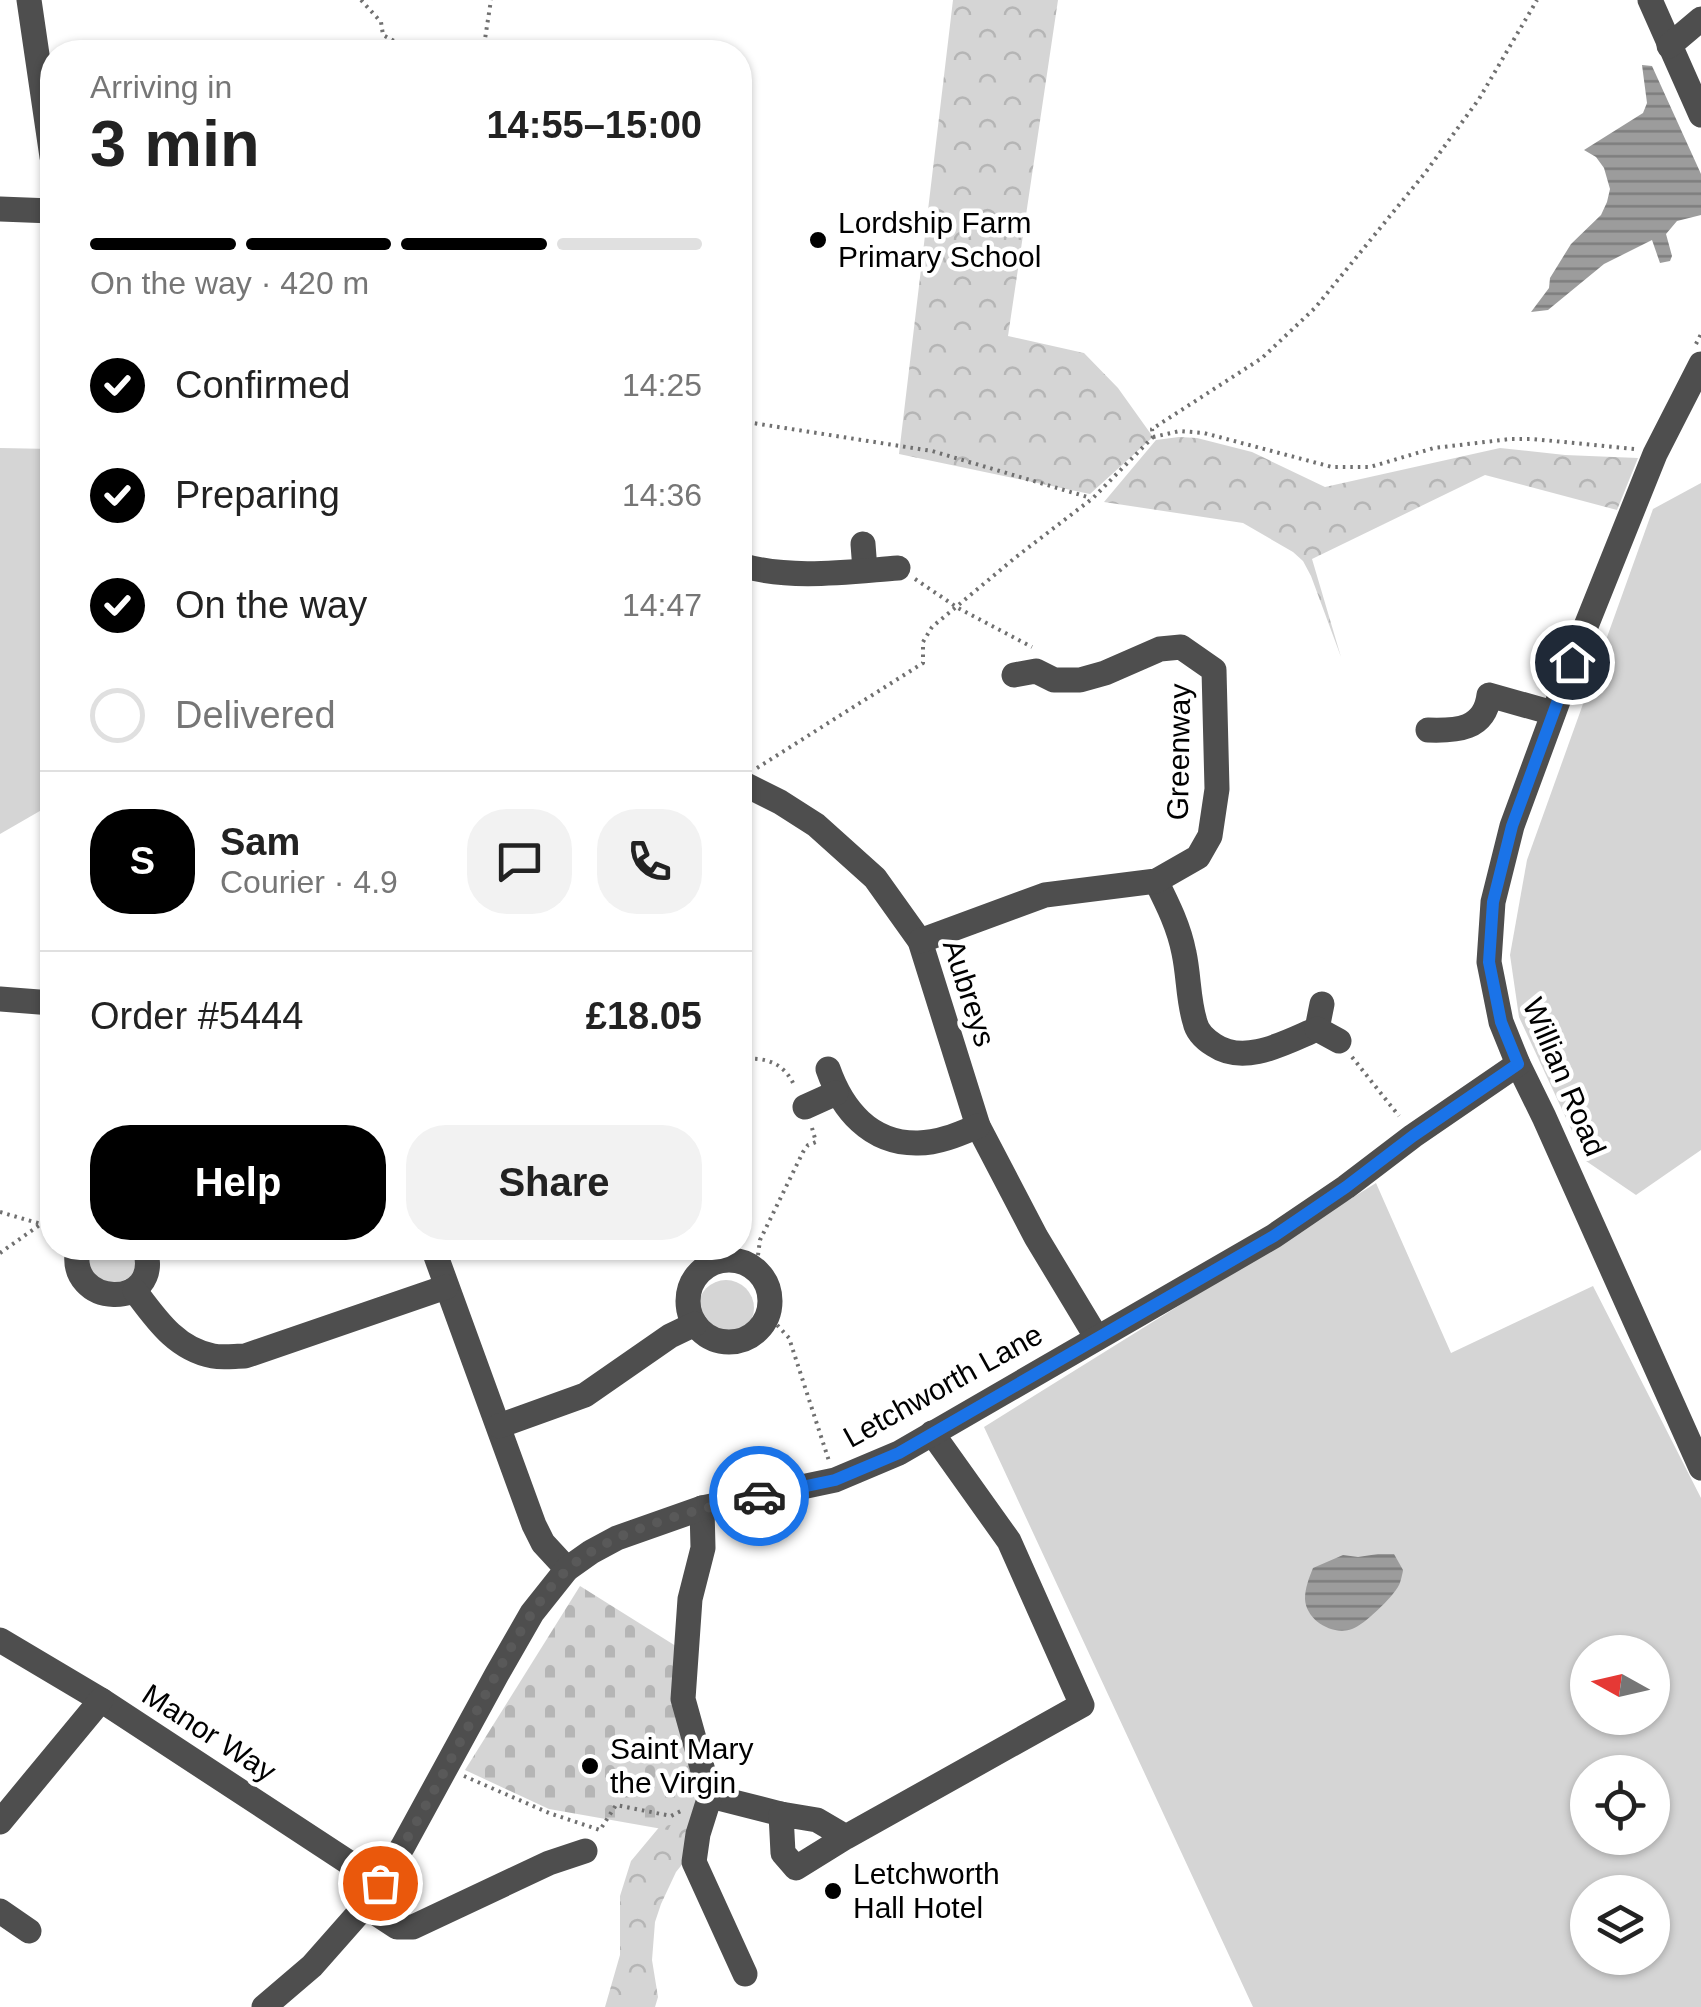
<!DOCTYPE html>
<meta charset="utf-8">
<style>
body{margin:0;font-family:Arial,sans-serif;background:#f2f2f2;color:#222;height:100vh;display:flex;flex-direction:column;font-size:38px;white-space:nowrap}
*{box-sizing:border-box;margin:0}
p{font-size:32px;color:#767676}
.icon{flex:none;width:55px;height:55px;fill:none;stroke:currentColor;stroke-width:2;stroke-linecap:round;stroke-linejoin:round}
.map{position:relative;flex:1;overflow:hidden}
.side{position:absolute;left:40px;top:40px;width:712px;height:1220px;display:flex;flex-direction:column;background:#fff;border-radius:40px;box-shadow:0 2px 8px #0004}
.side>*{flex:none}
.needle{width:65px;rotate:278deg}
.tools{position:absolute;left:1570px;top:1635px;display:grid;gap:20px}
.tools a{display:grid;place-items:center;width:100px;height:100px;border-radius:50%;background:#fff;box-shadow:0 2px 8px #0004;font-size:50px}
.pin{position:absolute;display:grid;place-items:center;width:85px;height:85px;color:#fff;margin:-42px;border:5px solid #fff;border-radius:50%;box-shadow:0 2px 10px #0007}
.courier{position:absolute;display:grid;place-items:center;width:100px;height:100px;margin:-50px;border:8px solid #1a73e8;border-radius:50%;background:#fff;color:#222;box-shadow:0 2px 12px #0007}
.overview em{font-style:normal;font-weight:800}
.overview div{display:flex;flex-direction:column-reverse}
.overview{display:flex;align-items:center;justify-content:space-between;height:170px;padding:0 50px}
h1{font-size:65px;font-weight:800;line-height:75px}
.bar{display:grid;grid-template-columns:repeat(4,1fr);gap:15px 10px;align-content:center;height:120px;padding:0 50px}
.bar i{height:12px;border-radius:8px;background:#e0e0e0}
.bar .selected{background:#000}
.bar p{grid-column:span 4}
.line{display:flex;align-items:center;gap:25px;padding:0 50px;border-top:2px solid #e0e0e0}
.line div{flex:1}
.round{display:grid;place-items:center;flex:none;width:105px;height:105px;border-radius:40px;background:#f2f2f2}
ol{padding:0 50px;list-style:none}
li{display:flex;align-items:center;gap:30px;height:110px}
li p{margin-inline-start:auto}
li .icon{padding:10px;border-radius:50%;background:#000;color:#fff;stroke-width:4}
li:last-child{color:#767676}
li i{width:55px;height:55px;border:5px solid #e0e0e0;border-radius:50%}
.action{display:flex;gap:20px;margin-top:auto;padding:20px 50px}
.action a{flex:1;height:115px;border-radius:40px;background:#000;color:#fff;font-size:40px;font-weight:800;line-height:115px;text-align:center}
.action a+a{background:#f2f2f2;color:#222}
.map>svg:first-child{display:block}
.green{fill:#d5d5d5;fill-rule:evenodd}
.forest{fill:url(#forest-crowns)}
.cemetery{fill:url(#cemetery-stones)}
.water{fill:url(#water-rules)}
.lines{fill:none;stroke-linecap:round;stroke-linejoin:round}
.path{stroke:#707070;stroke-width:4;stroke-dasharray:2.5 5;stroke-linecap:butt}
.minor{stroke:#4e4e4e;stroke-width:25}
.done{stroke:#595959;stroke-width:10;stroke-dasharray:0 18}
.route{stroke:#1a73e8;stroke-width:12}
.poi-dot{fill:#000;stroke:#fff;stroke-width:4}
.labels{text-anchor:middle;stroke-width:9;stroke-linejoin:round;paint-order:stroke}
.poi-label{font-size:30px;fill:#000;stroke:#fff;text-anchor:start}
.street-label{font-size:30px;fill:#000;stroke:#fff}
</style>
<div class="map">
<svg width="1701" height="2007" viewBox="0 0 1701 2007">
<defs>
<pattern id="forest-crowns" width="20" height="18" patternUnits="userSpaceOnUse" patternTransform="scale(2.5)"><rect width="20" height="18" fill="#d5d5d5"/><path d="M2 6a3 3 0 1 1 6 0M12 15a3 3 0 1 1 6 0" fill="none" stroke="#b5b5b5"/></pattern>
<pattern id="cemetery-stones" width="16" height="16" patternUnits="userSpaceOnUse" patternTransform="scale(2.5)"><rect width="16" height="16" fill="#d5d5d5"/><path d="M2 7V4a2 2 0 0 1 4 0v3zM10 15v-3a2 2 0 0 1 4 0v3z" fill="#b5b5b5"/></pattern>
<pattern id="water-rules" width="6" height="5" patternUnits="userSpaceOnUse" patternTransform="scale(2.5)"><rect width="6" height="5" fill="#9c9c9c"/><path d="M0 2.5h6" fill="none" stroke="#7d7d7d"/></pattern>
</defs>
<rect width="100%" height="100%" fill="#fff"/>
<!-- green -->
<g class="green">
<polygon points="0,448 52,449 52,804 0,834"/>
<polygon points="1701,483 1701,1150 1636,1195 1586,1161 1519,1017 1510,955 1527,860 1653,509"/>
<path d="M1376 1183 1451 1353 1593 1286 1701 1498V2007H1253L984 1427ZM1588 1652H1652V1718H1588ZM1588 1772H1652V1838H1588ZM1588 1892H1652V1958H1588Z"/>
<polygon points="78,1248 145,1248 148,1269 98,1292"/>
<circle cx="726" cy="1308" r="28"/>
</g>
<!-- forest -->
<g class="forest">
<polygon points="953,0 1058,0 1008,336 1084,353 1118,388 1153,437 1090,494 899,454"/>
<polygon points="1179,437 1197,438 1252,452 1325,487 1500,448 1565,455 1638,458 1617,510 1485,475 1312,559 1341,657 1311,576 1303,561 1293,552 1243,523 1104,502 1156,440"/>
<polygon points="696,1783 700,1787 684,1862 676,1872 661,1904 655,1922 652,1960 658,1997 655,2007 605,2007 620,1955 620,1896 631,1861"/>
</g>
<!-- cemetery -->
<polygon class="cemetery" points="580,1586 679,1648 696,1779 668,1830 549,1809 465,1770"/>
<!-- water -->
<g class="water">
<polygon points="1642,65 1652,66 1701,174 1701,215 1677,221 1666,234 1672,256 1670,261 1660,263 1652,240 1604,264 1548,310 1531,312 1549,288 1550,278 1571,244 1601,215 1607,202 1610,189 1604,168 1596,157 1584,150 1643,113 1647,103"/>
<path d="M1378 1554H1394L1403 1570C1403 1572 1400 1584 1399 1585 1393 1597 1364 1625 1352 1629 1332 1636 1306 1620 1305 1599 1305 1588 1309 1578 1313 1568L1343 1555 1358 1557Z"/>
</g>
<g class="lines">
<!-- path -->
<g class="path">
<polyline points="361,0 381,22 383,35 396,42 442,52"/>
<polyline points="483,52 491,0"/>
<polyline points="1696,344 1701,334"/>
<polyline points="740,421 932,451 1091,498"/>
<polyline points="1153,437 1180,431 1204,433 1332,467 1370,467 1434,448 1510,439 1533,439 1634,449"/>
<polyline points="915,579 958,608 1032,647"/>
<polyline points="757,768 923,663 923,642 932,627 1016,557 1093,498 1153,437 1152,429 1262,358 1315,308 1425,173 1479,99 1537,0"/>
<polyline points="1352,1057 1399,1116"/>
<path d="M740 1059C766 1057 784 1062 795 1087"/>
<polyline points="0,1212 41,1224"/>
<polyline points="0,1253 41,1224 52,1220"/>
<polyline points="756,1270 760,1240 803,1152 808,1145 816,1142 812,1128"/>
<polyline points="767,1314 789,1338 829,1461"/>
<polyline points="464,1776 549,1813 600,1830 616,1805 671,1816 683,1810"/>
</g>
<!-- minor -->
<g class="minor">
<polyline points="29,0 52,157"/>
<polyline points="1650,0 1701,115"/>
<polyline points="1669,46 1701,19"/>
<polyline points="0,209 52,211"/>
<polyline points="1701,364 1655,454 1582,636 1512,826 1493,902 1489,962 1501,1022 1518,1064 1544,1117 1701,1468"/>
<polyline points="863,544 865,570"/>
<path d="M740 565C791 580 846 572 898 568"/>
<path d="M1428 730C1456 731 1485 730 1489 695L1553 713"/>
<polyline points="740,782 780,802 816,825 875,878 920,941 978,1126 1036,1237 1097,1338"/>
<path d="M1156 881C1168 905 1179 927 1184 953 1189 976 1188 1000 1195 1022 1197 1032 1206 1040 1214 1045 1245 1066 1286 1042 1317 1029L1322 1004"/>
<polyline points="920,941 1045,895 1156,881 1198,857 1210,836 1217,789 1214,670 1181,647 1160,649 1105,673 1080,680 1054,680 1036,671 1014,675"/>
<polyline points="0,999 52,1003"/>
<polyline points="1317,1029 1339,1041"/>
<path d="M828 1069C842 1109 870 1144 918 1143 939 1143 959 1134 978 1126"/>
<polyline points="805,1107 836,1093"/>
<path d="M78 1248C65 1308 164 1312 145 1248"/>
<polyline points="433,1248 534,1525 543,1543 567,1569"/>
<circle cx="729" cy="1301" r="41"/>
<path d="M135 1291C156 1319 176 1349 213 1356 223 1358 235 1356 245 1356L446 1287"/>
<polyline points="499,1426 585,1395 670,1336 695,1324"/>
<polyline points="702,1508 703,1548 690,1599 683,1699 710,1796 781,1814"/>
<polyline points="0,1640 101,1700 380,1883"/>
<polyline points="710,1796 698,1834 694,1862 745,1974"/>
<polyline points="0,1822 101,1700"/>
<polyline points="846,1837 796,1868 783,1853 781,1814 817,1820 846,1837 1082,1705 1009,1541 932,1433"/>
<polyline points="365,1906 397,1927 413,1927 549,1863 585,1851"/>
<polyline points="0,1911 29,1931"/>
<polyline points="264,2007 312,1966 365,1906 403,1846 497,1674 532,1613 567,1569 591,1552 617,1538 702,1508 835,1480 899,1453 1274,1236 1346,1187 1413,1136 1518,1064"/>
</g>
</g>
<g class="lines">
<!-- done -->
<path class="done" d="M380 1883C417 1825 448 1764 481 1703 503 1662 534 1600 568 1569 611 1529 703 1508 759 1496"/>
<!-- route -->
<polyline class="route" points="759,1496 835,1480 899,1453 1274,1236 1346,1187 1413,1136 1518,1064 1501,1022 1489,962 1493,902 1512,826 1572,662"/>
</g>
<!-- markers -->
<g class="poi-dot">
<circle cx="818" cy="240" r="10"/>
<circle cx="590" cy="1766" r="10"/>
<circle cx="833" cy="1891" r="10"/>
</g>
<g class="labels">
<!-- poi labels -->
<g class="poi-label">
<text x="838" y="233">Lordship Farm<tspan x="838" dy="34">Primary School</tspan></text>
<text x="610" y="1759">Saint Mary<tspan x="610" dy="34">the Virgin</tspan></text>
<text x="853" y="1884">Letchworth<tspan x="853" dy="34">Hall Hotel</tspan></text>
</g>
<!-- street labels -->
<g class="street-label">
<text transform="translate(1179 752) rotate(-89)" y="10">Greenway</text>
<text transform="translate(969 993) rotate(72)" y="10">Aubreys</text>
<text transform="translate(1564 1077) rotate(67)" y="10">Willian Road</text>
<text transform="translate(943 1386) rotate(-29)" y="10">Letchworth Lane</text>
<text transform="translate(209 1733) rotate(33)" y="10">Manor Way</text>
</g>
</g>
</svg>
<div class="tools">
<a><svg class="needle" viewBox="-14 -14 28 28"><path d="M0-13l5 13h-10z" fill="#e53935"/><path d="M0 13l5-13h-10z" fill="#767676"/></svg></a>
<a><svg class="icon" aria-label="locate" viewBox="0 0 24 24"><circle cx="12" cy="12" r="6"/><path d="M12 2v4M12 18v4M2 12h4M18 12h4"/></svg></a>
<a><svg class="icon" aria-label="layers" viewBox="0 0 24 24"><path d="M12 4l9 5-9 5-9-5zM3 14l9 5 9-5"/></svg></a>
</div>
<div class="pin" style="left:380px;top:1883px;background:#ea580c"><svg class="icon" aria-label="bag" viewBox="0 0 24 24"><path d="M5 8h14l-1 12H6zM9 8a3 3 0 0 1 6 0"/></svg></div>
<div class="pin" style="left:1572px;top:662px;background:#1f2937"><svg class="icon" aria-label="home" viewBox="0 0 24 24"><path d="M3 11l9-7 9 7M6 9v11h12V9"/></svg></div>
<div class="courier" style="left:759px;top:1496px"><svg class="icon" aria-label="car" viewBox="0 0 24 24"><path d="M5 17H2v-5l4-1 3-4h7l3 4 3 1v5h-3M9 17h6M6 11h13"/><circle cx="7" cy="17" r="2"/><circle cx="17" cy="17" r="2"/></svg></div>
<section class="side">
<div class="overview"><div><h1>3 min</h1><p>Arriving in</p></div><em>14:55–15:00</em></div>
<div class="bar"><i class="selected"></i><i class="selected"></i><i class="selected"></i><i></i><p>On the way · 420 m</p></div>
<ol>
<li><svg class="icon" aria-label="check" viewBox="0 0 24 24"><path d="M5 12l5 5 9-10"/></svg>Confirmed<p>14:25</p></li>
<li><svg class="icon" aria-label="check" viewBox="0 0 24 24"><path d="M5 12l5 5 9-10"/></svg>Preparing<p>14:36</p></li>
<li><svg class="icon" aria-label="check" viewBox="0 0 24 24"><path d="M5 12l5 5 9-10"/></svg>On the way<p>14:47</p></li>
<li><i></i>Delivered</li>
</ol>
<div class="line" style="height:180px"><b class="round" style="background:#000;color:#fff">S</b><div><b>Sam</b><p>Courier · 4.9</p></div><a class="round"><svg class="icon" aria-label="chat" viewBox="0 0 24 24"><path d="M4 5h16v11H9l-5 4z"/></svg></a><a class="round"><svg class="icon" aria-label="phone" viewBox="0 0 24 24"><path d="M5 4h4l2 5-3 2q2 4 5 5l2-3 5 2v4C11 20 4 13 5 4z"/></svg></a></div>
<div class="line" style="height:130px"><div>Order #5444</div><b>£18.05</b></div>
<div class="action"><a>Help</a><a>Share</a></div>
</section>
</div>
